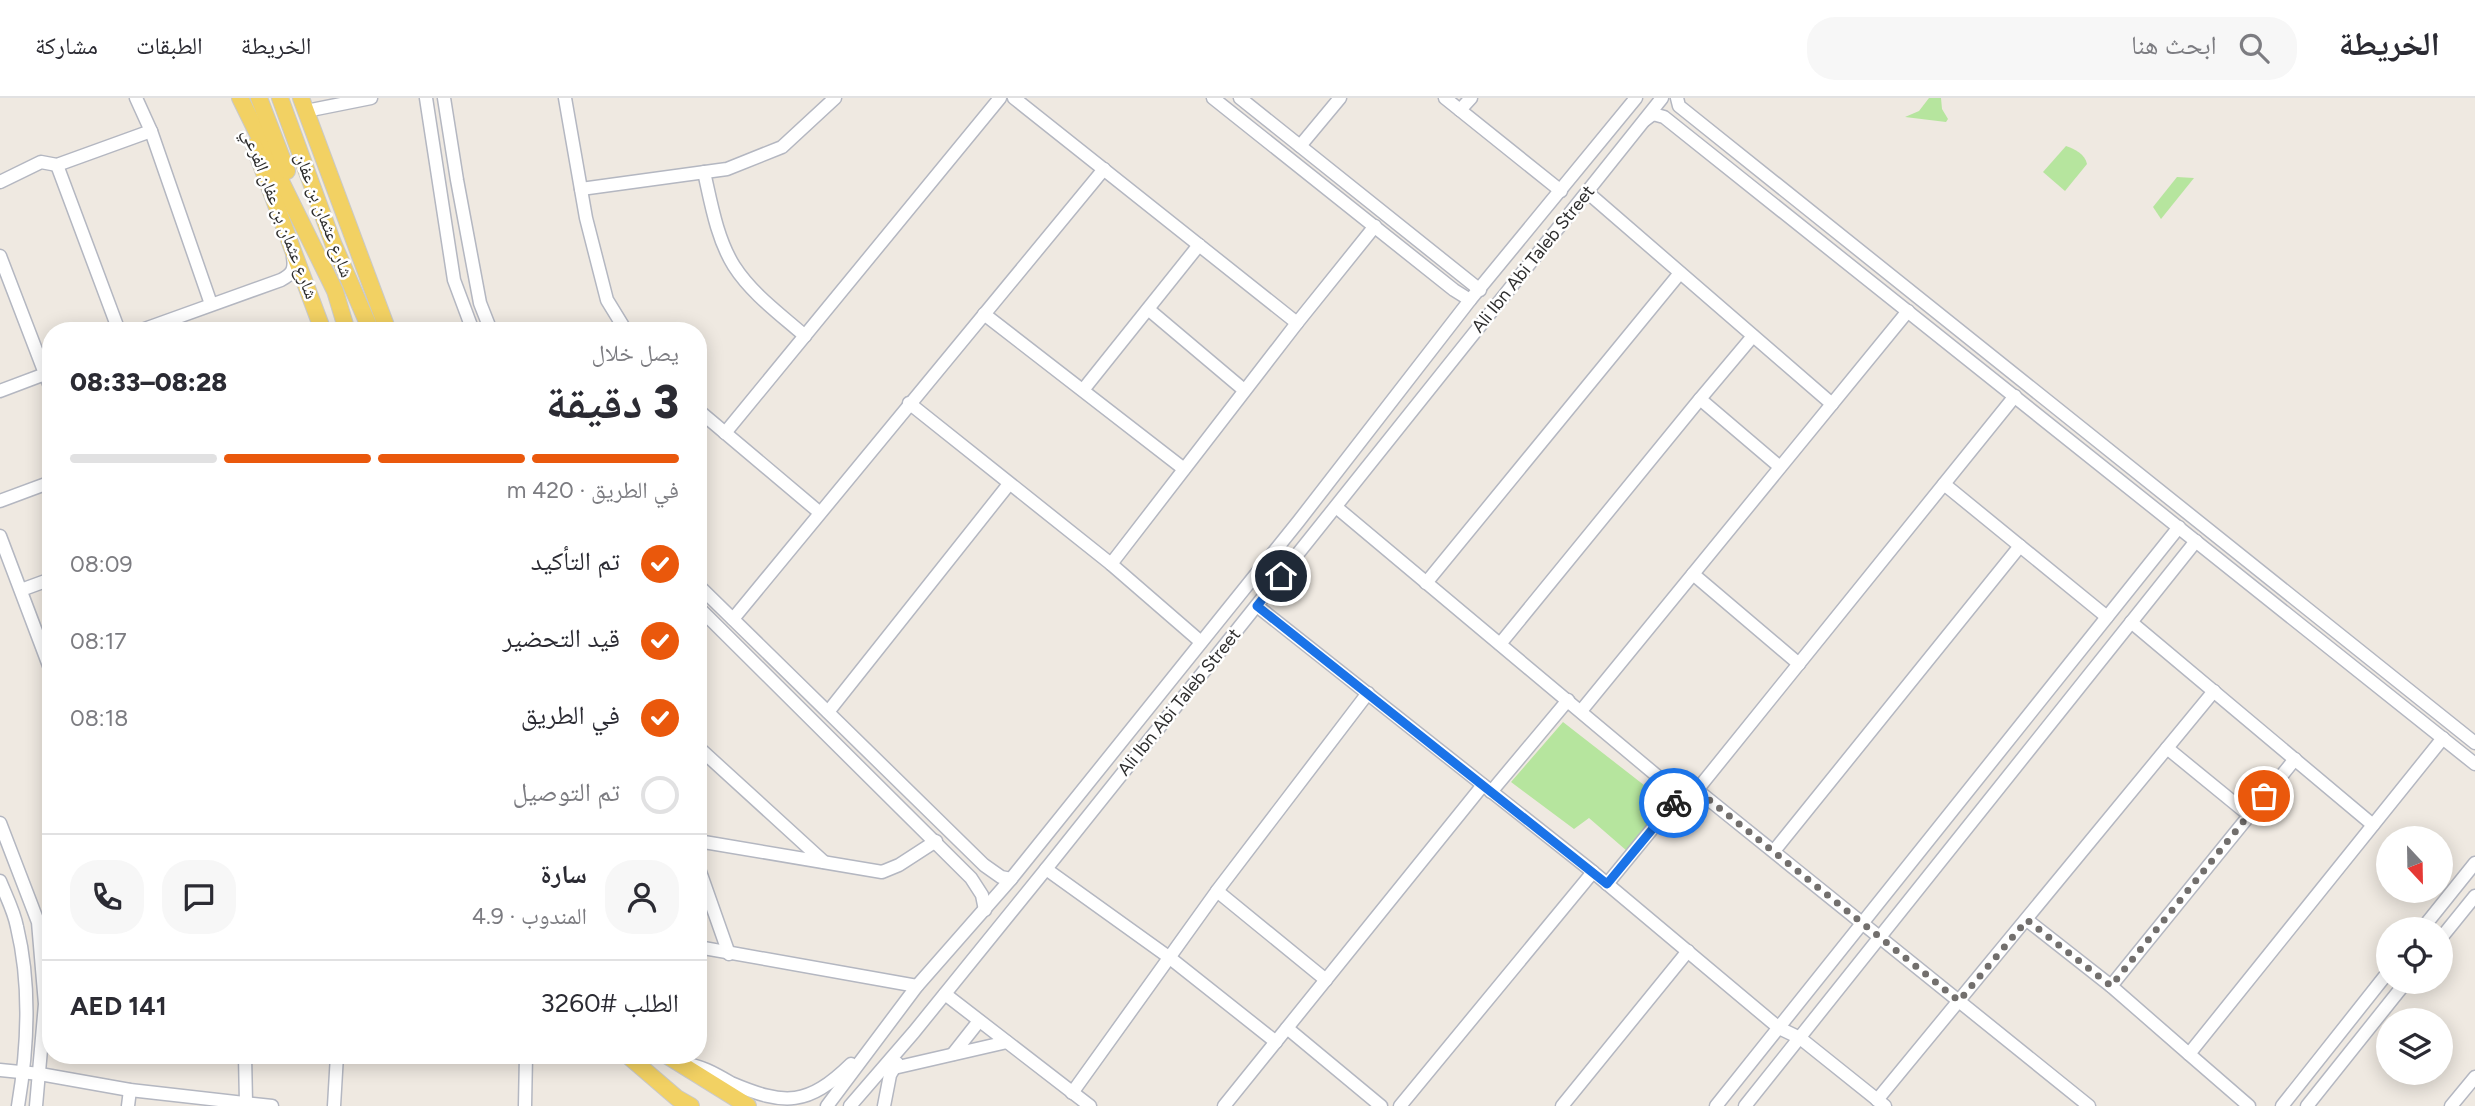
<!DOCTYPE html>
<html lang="ar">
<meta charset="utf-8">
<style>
body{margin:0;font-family:Figtree,"Noto Naskh Arabic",sans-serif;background:#f7f7f7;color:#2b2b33;direction:rtl;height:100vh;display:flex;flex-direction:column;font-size:26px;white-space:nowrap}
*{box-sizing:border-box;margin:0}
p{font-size:23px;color:#7c7c81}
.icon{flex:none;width:38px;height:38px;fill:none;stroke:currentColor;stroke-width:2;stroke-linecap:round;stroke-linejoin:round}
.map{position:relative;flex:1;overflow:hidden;direction:ltr}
.panel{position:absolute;left:42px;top:224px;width:665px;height:742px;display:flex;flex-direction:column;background:#fff;border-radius:28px;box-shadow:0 4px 18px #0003;direction:rtl}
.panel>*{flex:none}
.needle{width:46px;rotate:158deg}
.fabs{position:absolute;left:2376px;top:728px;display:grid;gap:14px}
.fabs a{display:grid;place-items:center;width:77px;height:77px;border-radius:50%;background:#fff;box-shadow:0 4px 18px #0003;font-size:35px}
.pin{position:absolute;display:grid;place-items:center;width:60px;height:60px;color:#fff;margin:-30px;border:4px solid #fff;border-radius:50%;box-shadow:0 2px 7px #0007}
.courier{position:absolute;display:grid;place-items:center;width:70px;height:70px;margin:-35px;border:5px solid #1a73e8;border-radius:50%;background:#fff;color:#222;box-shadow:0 2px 9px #0007}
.overview em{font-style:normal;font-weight:800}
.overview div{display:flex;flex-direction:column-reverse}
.overview{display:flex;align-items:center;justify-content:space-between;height:119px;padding:0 28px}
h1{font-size:46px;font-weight:800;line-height:52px}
.bar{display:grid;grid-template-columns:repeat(4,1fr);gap:10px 7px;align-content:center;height:84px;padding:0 28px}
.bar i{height:9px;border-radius:5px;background:#e1e1e2}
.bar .active{background:#ea580c}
.bar p{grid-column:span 4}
.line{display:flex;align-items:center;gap:18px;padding:0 28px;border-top:2px solid #e1e1e2}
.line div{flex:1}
.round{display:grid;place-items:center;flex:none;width:74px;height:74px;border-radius:28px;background:#f7f7f7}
ol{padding:0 28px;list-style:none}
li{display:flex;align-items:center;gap:21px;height:77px}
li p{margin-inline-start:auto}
li .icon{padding:7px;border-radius:50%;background:#ea580c;color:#fff;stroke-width:4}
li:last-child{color:#7c7c81}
li i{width:38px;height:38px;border:4px solid #e1e1e2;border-radius:50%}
header{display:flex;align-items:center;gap:42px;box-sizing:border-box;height:98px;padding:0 35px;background:#fff;border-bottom:2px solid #e1e1e2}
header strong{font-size:33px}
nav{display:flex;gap:38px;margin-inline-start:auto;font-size:24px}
.search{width:490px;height:63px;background:#f7f7f7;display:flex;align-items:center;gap:18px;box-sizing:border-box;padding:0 24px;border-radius:28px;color:#7c7c81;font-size:26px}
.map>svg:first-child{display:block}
.green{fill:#b6e59e}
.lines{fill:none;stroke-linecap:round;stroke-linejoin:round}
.minor-casing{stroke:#b4b7c1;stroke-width:15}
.major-casing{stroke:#c9c9c9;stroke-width:18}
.minor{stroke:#fff;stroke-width:12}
.major{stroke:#f2d163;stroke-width:16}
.done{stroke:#726f6d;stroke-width:7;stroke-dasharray:0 12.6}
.route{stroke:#1a73e8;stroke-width:9}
.labels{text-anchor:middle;stroke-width:5;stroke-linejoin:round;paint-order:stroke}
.street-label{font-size:18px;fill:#2e2e2e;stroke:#fff}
</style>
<header>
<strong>الخريطة</strong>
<div class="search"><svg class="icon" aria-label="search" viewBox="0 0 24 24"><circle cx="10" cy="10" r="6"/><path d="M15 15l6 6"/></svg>ابحث هنا</div>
<nav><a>الخريطة</a><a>الطبقات</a><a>مشاركة</a></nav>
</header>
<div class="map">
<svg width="2475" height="1008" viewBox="0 0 2475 1008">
<rect width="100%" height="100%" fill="#efe9e1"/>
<!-- green -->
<g class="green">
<polygon points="1929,0 1941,0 1942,11 1948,21 1946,24 1905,19 1919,13"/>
<path d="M2066 48C2075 51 2085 56 2087 66L2065 93 2043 74Z"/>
<polygon points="2177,79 2194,80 2161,121 2153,109"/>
<polygon points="1563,624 1667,705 1627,753 1589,720 1574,731 1511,684"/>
</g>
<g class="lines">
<!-- minor casing -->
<g class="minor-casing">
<g id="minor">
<polyline points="136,0 151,33 211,206"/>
<polyline points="426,0 454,182 473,233"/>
<polyline points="444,0 457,82 480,205 491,233"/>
<polyline points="565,0 586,120 607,202 626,233"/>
<polyline points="1014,0 1297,225"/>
<polyline points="1213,0 1454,192 1470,202"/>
<polyline points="1240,0 1480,192"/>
<polyline points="1445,0 1561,93"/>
<polyline points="1677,0 1679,8 2475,645"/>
<polyline points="1460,12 1471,0"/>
<polyline points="306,13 371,0"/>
<polyline points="1645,22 1653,16 1664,19 2475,666"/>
<polyline points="1300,48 1340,0"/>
<polyline points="57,67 119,233"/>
<path d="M704 74C711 105 717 141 734 168 752 196 780 216 805 238"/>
<polyline points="0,84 41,64 57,67 151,33"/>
<polyline points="581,91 727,71 782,49 835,0"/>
<polyline points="1587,94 1832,306"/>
<polyline points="0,158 51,291"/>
<polyline points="1148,211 1244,292"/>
<polyline points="984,216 1184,371"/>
<path d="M139 233 281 182C292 176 295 172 293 159"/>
<polyline points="1083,292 1199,147"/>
<polyline points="0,293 45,276"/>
<polyline points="2015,298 1697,692 2089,1008"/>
<polyline points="1700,301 1753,238"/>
<polyline points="909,305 1111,466 1201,544"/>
<polyline points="698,312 819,414"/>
<polyline points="725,335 1000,0"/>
<polyline points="1944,386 2107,519"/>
<polyline points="0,403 51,384"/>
<polyline points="1336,409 1687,703 1697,692"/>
<polyline points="0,438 51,573"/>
<polyline points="1111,466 1297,225 1375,128"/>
<polyline points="1693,476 1799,566"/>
<polyline points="1426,485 1680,175"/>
<polyline points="698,487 984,767 1001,779 1011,781"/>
<polyline points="21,492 51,481"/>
<polyline points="1257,508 1593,774 1779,930 1800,940 1885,1008"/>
<polyline points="698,509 971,780 982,797 985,812"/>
<polyline points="733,521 1104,71"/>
<polyline points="2131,524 2373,727"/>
<polyline points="1500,546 1700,301 1780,369"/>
<polyline points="1581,613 1908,213"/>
<polyline points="828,614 1009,386"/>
<polyline points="698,649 824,764"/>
<polyline points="2167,650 2249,717"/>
<polyline points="1491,694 1568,602"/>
<polyline points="0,725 38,824 45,906 36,1008"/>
<polyline points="698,743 882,774 899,767 936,743"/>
<polyline points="1774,753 2020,448"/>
<polyline points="698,768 729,856"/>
<polyline points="1046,771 1170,860 1276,944"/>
<path d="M0 783C6 798 14 813 17 829 31 887 28 949 18 1008"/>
<polyline points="1607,786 1680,697"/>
<polyline points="1217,793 1326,882"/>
<polyline points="2027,822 2111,888 2189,956 2443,640"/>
<polyline points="2422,831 2475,765"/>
<polyline points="2441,840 2475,798"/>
<polyline points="698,849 917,888"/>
<polyline points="2111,888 2295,661"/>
<polyline points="945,896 1090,1008"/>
<polyline points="1287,930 1381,1008"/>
<polyline points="953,956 979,923"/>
<polyline points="2189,956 2249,1008"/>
<polyline points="245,957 246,1005"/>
<path d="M680 965C700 967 714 975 731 985 785 1008 808 1008 851 966"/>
<polyline points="894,970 1007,944"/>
<polyline points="0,972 40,976 130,992 272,1008"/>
<polyline points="1072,995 1217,793 1368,595"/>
<polyline points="1877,1002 2214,593"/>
<polyline points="128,1008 130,992"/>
<polyline points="334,1008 337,957"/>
<polyline points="525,1008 526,957"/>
<polyline points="827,1008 917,888 1011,781 1298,424 1470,202 1636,0"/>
<polyline points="850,1008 914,934 1046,771 1662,0"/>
<polyline points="884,1008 890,977 897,965"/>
<polyline points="1224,1008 1483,687"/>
<polyline points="1400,1008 1593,774"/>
<polyline points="1562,1008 1688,853"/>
<polyline points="1716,1008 2179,429"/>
<polyline points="1745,1008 2196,443"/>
<polyline points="2282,1008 2389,873"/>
<polyline points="2307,1008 2406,884"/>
<polyline points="2451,1008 2475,979"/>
</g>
</g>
<!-- major casing -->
<g class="major-casing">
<g id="major">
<polyline points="240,0 335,193 347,233"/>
<polyline points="259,0 287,73"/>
<polyline points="280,0 333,145 371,233"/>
<polyline points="301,0 388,233"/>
<polyline points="254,48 323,233"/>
<polyline points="627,957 677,1000 691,1008"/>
<polyline points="666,957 748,1008"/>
</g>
</g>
<!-- minor -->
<use href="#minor" class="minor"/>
<!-- major -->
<use href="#major" class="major"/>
</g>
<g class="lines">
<!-- done -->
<polyline class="done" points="1674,705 1680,697 1687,703 1697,692 1959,903 2027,822 2111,888 2264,698"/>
<!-- route -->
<polyline class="route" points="1281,478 1257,508 1607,786 1674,705"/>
</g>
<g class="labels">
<!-- street labels -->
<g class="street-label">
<text transform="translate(280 116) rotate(69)" y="6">شارع عثمان بن عفان الفرعي</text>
<text transform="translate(324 117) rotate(69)" y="6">شارع عثمان بن عفان</text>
<text transform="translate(1533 161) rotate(-51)" y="6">Ali Ibn Abi Taleb Street</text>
<text transform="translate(1179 604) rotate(-51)" y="6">Ali Ibn Abi Taleb Street</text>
</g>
</g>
</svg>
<div class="fabs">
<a><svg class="needle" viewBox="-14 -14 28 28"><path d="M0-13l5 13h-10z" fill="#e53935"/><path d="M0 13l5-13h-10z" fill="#7c7c81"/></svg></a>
<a><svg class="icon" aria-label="locate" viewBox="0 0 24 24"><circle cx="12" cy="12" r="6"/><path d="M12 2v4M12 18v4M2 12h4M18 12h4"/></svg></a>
<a><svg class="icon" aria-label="layers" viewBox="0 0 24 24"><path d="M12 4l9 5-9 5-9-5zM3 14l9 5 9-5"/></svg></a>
</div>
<div class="pin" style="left:2264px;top:698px;background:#ea580c"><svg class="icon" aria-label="bag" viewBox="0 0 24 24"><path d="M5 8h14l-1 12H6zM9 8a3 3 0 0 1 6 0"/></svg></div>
<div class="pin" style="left:1281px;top:478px;background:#1f2937"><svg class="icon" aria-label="home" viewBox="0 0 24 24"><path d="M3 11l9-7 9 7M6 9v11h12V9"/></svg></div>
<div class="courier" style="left:1674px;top:705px"><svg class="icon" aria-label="bike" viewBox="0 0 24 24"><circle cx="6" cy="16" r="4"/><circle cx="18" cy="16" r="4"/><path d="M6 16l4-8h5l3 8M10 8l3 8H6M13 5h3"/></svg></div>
<section class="panel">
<div class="overview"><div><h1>3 دقيقة</h1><p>يصل خلال</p></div><em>08:28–08:33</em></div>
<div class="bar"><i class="active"></i><i class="active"></i><i class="active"></i><i></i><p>في الطريق · 420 m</p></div>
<ol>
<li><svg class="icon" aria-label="check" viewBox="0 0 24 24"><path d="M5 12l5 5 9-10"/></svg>تم التأكيد<p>08:09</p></li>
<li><svg class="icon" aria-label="check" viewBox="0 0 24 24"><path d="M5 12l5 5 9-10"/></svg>قيد التحضير<p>08:17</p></li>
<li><svg class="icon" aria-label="check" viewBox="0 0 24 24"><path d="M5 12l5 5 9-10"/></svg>في الطريق<p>08:18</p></li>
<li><i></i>تم التوصيل</li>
</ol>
<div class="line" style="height:126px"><a class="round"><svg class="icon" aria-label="person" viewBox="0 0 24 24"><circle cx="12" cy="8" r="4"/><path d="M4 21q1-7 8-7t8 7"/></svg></a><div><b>سارة</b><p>المندوب · 4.9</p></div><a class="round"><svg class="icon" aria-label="chat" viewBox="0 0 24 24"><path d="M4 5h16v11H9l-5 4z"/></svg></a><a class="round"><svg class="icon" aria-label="phone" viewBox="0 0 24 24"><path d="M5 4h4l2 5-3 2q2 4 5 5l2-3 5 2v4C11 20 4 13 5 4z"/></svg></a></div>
<div class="line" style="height:91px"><div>الطلب #3260</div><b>AED 141</b></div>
</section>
</div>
